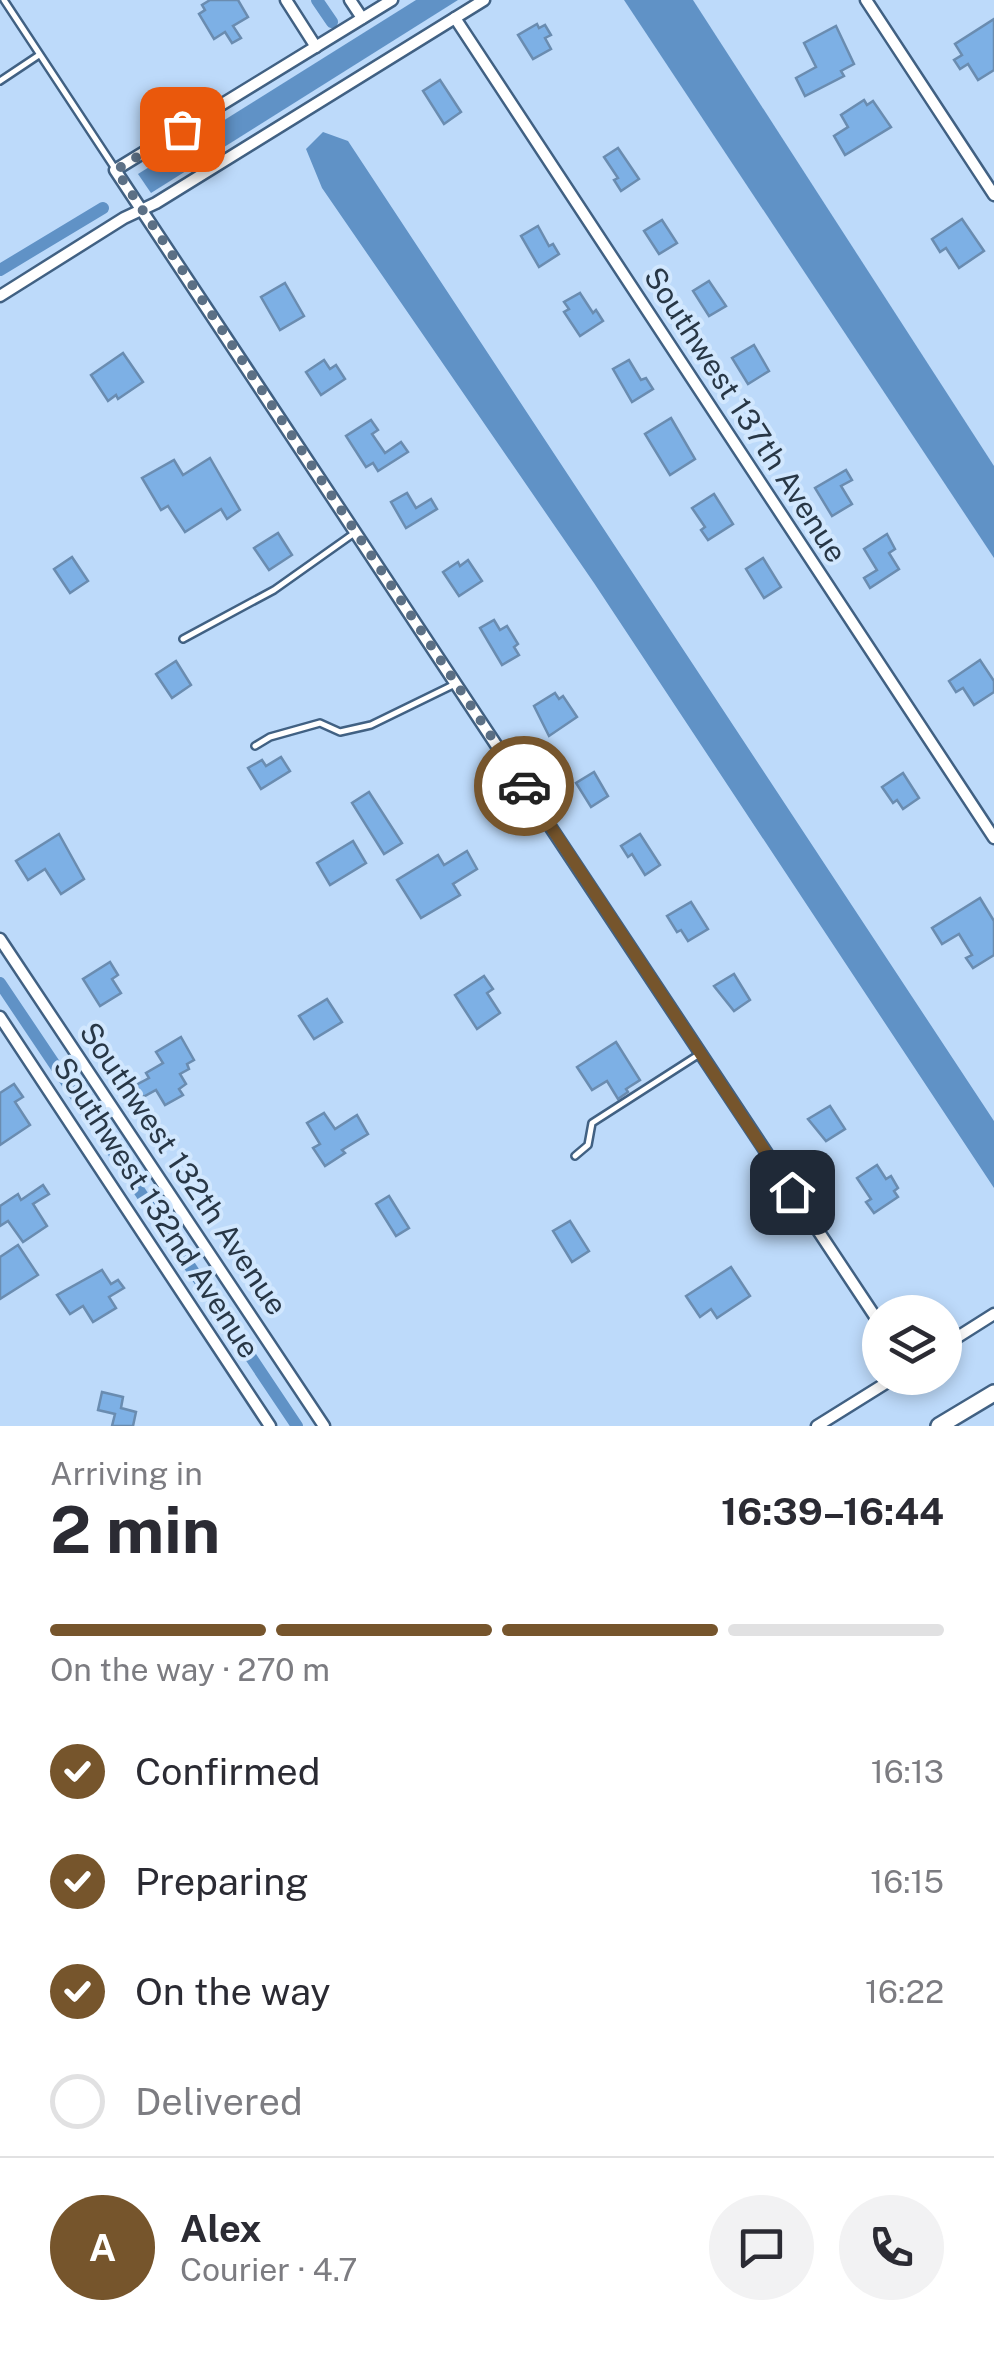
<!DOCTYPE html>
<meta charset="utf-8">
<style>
body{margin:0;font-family:"Public Sans",sans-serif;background:#f2f2f3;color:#2b2b33;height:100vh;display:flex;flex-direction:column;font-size:38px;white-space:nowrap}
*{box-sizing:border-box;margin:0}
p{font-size:32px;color:#7c7c81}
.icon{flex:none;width:55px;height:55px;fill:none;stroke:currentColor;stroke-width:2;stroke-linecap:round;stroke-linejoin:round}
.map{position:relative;height:1426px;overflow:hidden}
.details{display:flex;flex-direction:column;background:#fff;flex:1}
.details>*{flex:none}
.tools{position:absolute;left:862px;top:1295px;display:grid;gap:20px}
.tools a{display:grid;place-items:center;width:100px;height:100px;border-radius:50%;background:#fff;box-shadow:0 5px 15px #0003;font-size:50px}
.pin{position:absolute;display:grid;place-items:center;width:85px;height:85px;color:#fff;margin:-42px;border-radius:20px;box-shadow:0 5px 15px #0006}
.courier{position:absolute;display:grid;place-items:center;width:100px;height:100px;margin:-50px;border:8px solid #76552c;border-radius:50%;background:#fff;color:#222;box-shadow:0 2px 12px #0007}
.summary em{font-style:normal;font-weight:700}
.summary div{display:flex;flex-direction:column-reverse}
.summary{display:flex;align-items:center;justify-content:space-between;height:170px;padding:0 50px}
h1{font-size:65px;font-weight:700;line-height:75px}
.bar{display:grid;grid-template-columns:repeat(4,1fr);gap:15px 10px;align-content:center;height:120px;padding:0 50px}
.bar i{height:12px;border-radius:8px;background:#e1e1e2}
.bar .active{background:#76552c}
.bar p{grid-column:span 4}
.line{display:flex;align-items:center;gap:25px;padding:0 50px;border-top:2px solid #e1e1e2}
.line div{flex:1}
.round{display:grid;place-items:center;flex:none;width:105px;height:105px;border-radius:52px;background:#f2f2f3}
ol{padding:0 50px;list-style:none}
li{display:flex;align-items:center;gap:30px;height:110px}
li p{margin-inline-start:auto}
li .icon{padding:10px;border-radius:50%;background:#76552c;color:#fff;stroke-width:4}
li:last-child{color:#7c7c81}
li i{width:55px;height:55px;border:5px solid #e1e1e2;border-radius:50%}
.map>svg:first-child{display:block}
.water{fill:#6092c6}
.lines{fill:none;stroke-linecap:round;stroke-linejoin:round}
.canal{stroke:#6092c6;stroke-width:12}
.building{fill:#7db0e5;stroke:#6a8cb0;stroke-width:2.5}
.lane-casing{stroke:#416183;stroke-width:10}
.street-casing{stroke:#416183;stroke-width:15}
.primary-casing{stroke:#416183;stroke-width:20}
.lane{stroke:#fff;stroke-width:5}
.street{stroke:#fff;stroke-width:10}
.primary{stroke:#fff;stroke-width:15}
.done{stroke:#5c7085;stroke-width:10;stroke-dasharray:0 18}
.route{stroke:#76552c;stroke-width:12}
.labels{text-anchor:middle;stroke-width:8;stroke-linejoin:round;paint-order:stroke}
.street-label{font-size:30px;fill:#283746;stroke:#d1e7fe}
</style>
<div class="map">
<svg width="994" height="1426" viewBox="0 0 994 1426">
<rect width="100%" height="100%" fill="#bddafa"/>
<!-- water -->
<g class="water">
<polygon points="416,0 458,0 151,193 138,174"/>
<polygon points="624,0 693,0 994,466 994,558"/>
<polygon points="323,132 348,141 994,1121 994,1188 594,583 322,188 306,149"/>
</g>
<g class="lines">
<!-- canal -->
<g class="canal">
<polyline points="317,0 332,22"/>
<polyline points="0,270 103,208"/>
<polyline points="0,983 297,1426"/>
</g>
</g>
<!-- building -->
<g class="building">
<polygon points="210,0 238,0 248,17 233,26 241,38 232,43 225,32 214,39 199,14 205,10 202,5"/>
<polygon points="994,19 994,70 978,80 968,64 960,69 954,60 962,55 955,44"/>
<polygon points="537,24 539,28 545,25 551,35 545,38 551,49 533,59 518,35"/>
<polygon points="836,26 854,64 841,71 844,76 805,96 796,78 816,67 804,43"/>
<polygon points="440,80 461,112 444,124 423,91"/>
<polygon points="864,100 867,105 873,101 891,127 845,155 834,136 848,127 841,115"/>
<polygon points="618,148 639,179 621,191 614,180 618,178 604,157"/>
<polygon points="962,219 984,251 959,268 946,248 940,252 932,239"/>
<polygon points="662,220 677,243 659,254 644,231"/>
<polygon points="538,226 549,246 553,244 559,254 539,267 521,236"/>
<polygon points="709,281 726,306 709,316 693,291"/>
<polygon points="285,283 304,316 280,330 261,297"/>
<polygon points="580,293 593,313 596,310 603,321 580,336 564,312 569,309 564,302"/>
<polygon points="754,345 769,371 748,384 732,358"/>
<polygon points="123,353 143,382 118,399 116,395 108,401 91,375"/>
<polygon points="324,360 330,369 336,365 345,379 321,395 306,372"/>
<polygon points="629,360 641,380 646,378 653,389 632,402 613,369"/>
<polygon points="671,418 695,459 670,475 645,434"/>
<polygon points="371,420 378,430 372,434 385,453 401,442 408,452 378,471 373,463 366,467 346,436"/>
<polygon points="210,458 240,510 227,519 221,509 185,532 168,506 161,510 142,478 174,460 183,475"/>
<polygon points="846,470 852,480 841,486 852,504 832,516 815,488"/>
<polygon points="407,493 416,508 431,499 437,509 406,528 391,502"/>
<polygon points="714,494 733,524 708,540 701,530 705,527 692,508"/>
<polygon points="278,533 292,555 269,570 254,548"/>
<polygon points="887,534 895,549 889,553 899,569 870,588 864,578 877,570 864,549"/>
<polygon points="72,557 88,581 70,593 54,569"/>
<polygon points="763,558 781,587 764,598 746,569"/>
<polygon points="468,560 482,581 459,596 443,572 458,562 460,566"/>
<polygon points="494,620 500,630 507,626 518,644 514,647 519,655 502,665 480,628"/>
<polygon points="980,660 994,681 994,692 974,705 963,688 956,692 949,681"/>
<polygon points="176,661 191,685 172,698 156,674"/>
<polygon points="555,693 559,699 563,696 577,717 549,736 534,706"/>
<polygon points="281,757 290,771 261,789 248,768 262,760 266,766"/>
<polygon points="594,772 608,796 591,807 576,783"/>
<polygon points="903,773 919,798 903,809 897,800 893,803 882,787"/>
<polygon points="369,792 402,843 384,854 352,803"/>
<polygon points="59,834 84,879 61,894 45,869 28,880 16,861"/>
<polygon points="640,834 660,865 645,875 632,854 628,857 621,846"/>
<polygon points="353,841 366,863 330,885 317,863"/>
<polygon points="467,851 477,869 453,884 460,895 421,918 397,880 438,855 444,865"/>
<polygon points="980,898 994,921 994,955 973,968 966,958 972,955 959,934 942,944 932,928"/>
<polygon points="691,902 708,929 688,941 681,930 677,932 667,916"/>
<polygon points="110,962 118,975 112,979 121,993 100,1006 83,979"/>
<polygon points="734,974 750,1000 734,1011 714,986"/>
<polygon points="484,976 493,989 487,993 500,1013 477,1029 455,995"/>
<polygon points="327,999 342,1022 314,1039 299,1016"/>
<polygon points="181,1037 194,1060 187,1064 189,1069 180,1074 186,1084 179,1089 183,1095 165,1105 156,1090 143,1097 136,1085 149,1078 146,1073 163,1063 156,1052"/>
<polygon points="616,1042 640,1080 626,1089 628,1092 618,1099 607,1081 592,1090 577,1067"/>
<polygon points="14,1084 23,1097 15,1102 30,1125 0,1145 0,1093"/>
<polygon points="830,1106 845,1129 826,1141 808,1119"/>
<polygon points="324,1113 335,1129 357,1115 368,1134 342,1150 345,1153 325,1166 313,1148 320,1144 307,1123"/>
<polygon points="877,1165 886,1179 891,1176 898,1188 894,1191 898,1197 874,1213 866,1202 871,1199 857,1178"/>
<polygon points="43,1185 49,1194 33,1204 47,1226 23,1242 8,1221 0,1226 0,1206 18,1194 21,1200"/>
<polygon points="389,1196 409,1228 396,1236 376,1204"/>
<polygon points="570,1221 589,1251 572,1262 553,1231"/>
<polygon points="18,1245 38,1275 0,1299 0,1257"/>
<polygon points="731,1267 750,1296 717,1318 711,1309 700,1317 686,1296"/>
<polygon points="102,1270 111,1284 118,1280 124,1288 109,1297 116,1308 93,1322 83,1306 70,1314 57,1295"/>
<polygon points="102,1392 123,1397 121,1408 136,1412 133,1426 112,1426 115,1414 98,1410"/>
</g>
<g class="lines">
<!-- lane casing -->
<g class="lane-casing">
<g id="lane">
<polyline points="4,0 114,167"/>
<polyline points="0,81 39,55"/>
<polyline points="183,639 274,590 353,534"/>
<polyline points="255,746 270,737 320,723 340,732 371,725 453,685"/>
<polyline points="575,1156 588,1145 592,1123 698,1055"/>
</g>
</g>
<!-- street casing -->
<g class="street-casing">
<g id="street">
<polyline points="286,0 316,47"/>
<polyline points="350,0 362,18"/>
<polyline points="392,0 115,170 880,1324"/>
<polyline points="866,0 994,195"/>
<polyline points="455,18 994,838"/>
<polyline points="0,296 124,218 156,203 484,0"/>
<polyline points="0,939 324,1426"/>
<polyline points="0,1017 270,1426"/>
<polyline points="945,1345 994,1314"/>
<polyline points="817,1426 894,1378"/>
</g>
</g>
<!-- primary casing -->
<g class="primary-casing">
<polyline id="primary" points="939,1426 994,1393"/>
</g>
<!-- lane -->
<use href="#lane" class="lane"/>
<!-- street -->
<use href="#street" class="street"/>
<!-- primary -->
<use href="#primary" class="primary"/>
</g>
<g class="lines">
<!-- done -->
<polyline class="done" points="182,129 116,170 524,786"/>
<!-- route -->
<polyline class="route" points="524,786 792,1192"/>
</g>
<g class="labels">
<!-- street labels -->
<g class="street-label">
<text transform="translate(745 415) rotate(57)" y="10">Southwest 137th Avenue</text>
<text transform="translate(183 1169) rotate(56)" y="10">Southwest 132th Avenue</text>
<text transform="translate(156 1208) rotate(57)" y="10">Southwest 132nd Avenue</text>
</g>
</g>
</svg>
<div class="tools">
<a><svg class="icon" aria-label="layers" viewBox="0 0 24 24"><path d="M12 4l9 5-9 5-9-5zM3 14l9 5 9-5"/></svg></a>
</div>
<div class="pin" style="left:182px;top:129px;background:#ea580c"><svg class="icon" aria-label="bag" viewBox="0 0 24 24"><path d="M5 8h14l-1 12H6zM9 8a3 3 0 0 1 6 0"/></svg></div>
<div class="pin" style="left:792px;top:1192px;background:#1f2937"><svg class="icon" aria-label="home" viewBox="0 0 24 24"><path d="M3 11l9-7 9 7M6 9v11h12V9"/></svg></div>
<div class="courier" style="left:524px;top:786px"><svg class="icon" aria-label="car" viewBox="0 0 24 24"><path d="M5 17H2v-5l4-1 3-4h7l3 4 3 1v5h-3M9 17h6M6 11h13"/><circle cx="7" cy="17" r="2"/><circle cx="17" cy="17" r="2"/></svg></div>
</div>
<section class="details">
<div class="summary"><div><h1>2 min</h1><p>Arriving in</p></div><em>16:39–16:44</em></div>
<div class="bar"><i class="active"></i><i class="active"></i><i class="active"></i><i></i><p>On the way · 270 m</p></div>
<ol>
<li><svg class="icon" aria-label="check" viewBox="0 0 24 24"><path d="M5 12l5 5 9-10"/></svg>Confirmed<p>16:13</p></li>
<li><svg class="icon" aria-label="check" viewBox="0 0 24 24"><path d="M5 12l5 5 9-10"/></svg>Preparing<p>16:15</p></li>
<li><svg class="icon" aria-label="check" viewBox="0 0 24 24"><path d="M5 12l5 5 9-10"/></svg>On the way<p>16:22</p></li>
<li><i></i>Delivered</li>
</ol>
<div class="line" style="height:180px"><b class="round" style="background:#76552c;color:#fff">A</b><div><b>Alex</b><p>Courier · 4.7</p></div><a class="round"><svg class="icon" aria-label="chat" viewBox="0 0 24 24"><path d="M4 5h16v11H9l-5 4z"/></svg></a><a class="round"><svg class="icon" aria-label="phone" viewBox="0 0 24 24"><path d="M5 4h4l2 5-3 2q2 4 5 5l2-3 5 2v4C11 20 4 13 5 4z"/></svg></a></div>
</section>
